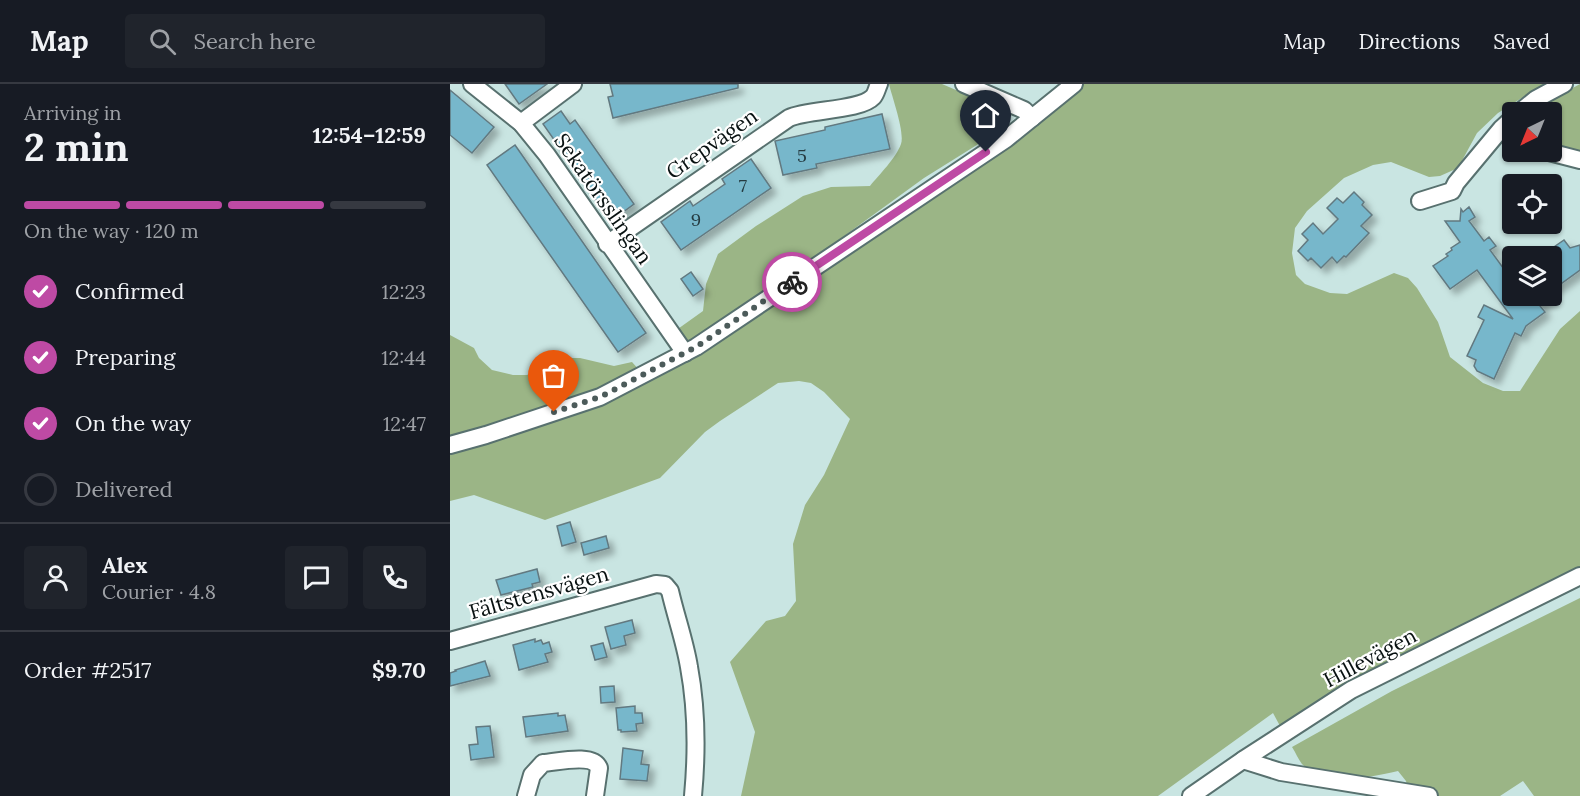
<!DOCTYPE html>
<meta charset="utf-8">
<style>
body{margin:0;font-family:Lora,serif;background:#20242c;color:#f1f3f6;height:100vh;display:flex;flex-direction:column;font-size:22px;white-space:nowrap}
*{box-sizing:border-box;margin:0}
p{font-size:20px;color:#9ea1a6}
.icon{flex:none;width:33px;height:33px;fill:none;stroke:currentColor;stroke-width:2;stroke-linecap:round;stroke-linejoin:round}
.map{position:relative;flex:1;overflow:hidden}
.sheet{display:flex;flex-direction:column;background:#171b24;width:450px}
.sheet>*{flex:none}
.needle{width:39px;rotate:223deg}
.fabs{position:absolute;left:1052px;top:18px;display:grid;gap:12px}
.fabs a{display:grid;place-items:center;width:60px;height:60px;border-radius:6px;background:#171b24;box-shadow:0 2px 4px #0004;font-size:30px}
.pin{position:absolute;display:grid;place-items:center;width:51px;height:51px;color:#fff;margin:-62px -26px;border-radius:50% 50% 50% 0;rotate:-45deg;box-shadow:0 0 6px #0007}
.pin .icon{rotate:45deg}
.courier{position:absolute;display:grid;place-items:center;width:60px;height:60px;margin:-30px;border:4px solid #be4aa4;border-radius:50%;background:#fff;color:#222;box-shadow:0 2px 8px #0007}
.head em{font-style:normal;font-weight:700}
.head div{display:flex;flex-direction:column-reverse}
.head{display:flex;align-items:center;justify-content:space-between;height:102px;padding:0 24px}
h1{font-size:39px;font-weight:700;line-height:45px}
.bar{display:grid;grid-template-columns:repeat(4,1fr);gap:9px 6px;align-content:center;height:72px;padding:0 24px}
.bar i{height:8px;border-radius:4px;background:#363941}
.bar .selected{background:#be4aa4}
.bar p{grid-column:span 4}
.line{display:flex;align-items:center;gap:15px;padding:0 24px;border-top:2px solid #363941}
.line div{flex:1}
.round{display:grid;place-items:center;flex:none;width:63px;height:63px;border-radius:6px;background:#20242c}
ol{padding:0 24px;list-style:none}
li{display:flex;align-items:center;gap:18px;height:66px}
li p{margin-inline-start:auto}
li .icon{padding:6px;border-radius:50%;background:#be4aa4;color:#fff;stroke-width:4}
li:last-child{color:#9ea1a6}
li i{width:33px;height:33px;border:3px solid #363941;border-radius:50%}
header{display:flex;align-items:center;gap:36px;box-sizing:border-box;height:84px;padding:0 30px;background:#171b24;border-bottom:2px solid #363941}
header strong{font-size:28px}
nav{display:flex;gap:33px;margin-inline-start:auto;font-size:21px}
.search{width:420px;height:54px;background:#20242c;display:flex;align-items:center;gap:15px;box-sizing:border-box;padding:0 21px;border-radius:6px;color:#9ea1a6;font-size:22px}
main{display:flex;flex:1;min-height:0}
.map>svg:first-child{display:block}
.forest{fill:#9bb586}
.building{fill:#77b7cb;stroke:#627980;stroke-width:1.5;filter:url(#shadow)}
.lines{fill:none;stroke-linecap:round;stroke-linejoin:round}
.minor-casing{stroke:#58716f;stroke-width:20}
.minor{stroke:#fff;stroke-width:16}
.done{stroke:#4c5b5a;stroke-width:6;stroke-dasharray:0 10.8}
.route{stroke:#be4aa4;stroke-width:8}
.labels{text-anchor:middle;stroke-width:4.5;stroke-linejoin:round;paint-order:stroke}
.number-label{font-size:18px;fill:#243a40}
.street-label{font-size:21px;fill:#081111;stroke:#fff}
</style>
<header>
<strong>Map</strong>
<div class="search"><svg class="icon" aria-label="search" viewBox="0 0 24 24"><circle cx="10" cy="10" r="6"/><path d="M15 15l6 6"/></svg>Search here</div>
<nav><a>Map</a><a>Directions</a><a>Saved</a></nav>
</header>
<main>
<section class="sheet">
<div class="head"><div><h1>2 min</h1><p>Arriving in</p></div><em>12:54–12:59</em></div>
<div class="bar"><i class="selected"></i><i class="selected"></i><i class="selected"></i><i></i><p>On the way · 120 m</p></div>
<ol>
<li><svg class="icon" aria-label="check" viewBox="0 0 24 24"><path d="M5 12l5 5 9-10"/></svg>Confirmed<p>12:23</p></li>
<li><svg class="icon" aria-label="check" viewBox="0 0 24 24"><path d="M5 12l5 5 9-10"/></svg>Preparing<p>12:44</p></li>
<li><svg class="icon" aria-label="check" viewBox="0 0 24 24"><path d="M5 12l5 5 9-10"/></svg>On the way<p>12:47</p></li>
<li><i></i>Delivered</li>
</ol>
<div class="line" style="height:108px"><a class="round"><svg class="icon" aria-label="person" viewBox="0 0 24 24"><circle cx="12" cy="8" r="4"/><path d="M4 21q1-7 8-7t8 7"/></svg></a><div><b>Alex</b><p>Courier · 4.8</p></div><a class="round"><svg class="icon" aria-label="chat" viewBox="0 0 24 24"><path d="M4 5h16v11H9l-5 4z"/></svg></a><a class="round"><svg class="icon" aria-label="phone" viewBox="0 0 24 24"><path d="M5 4h4l2 5-3 2q2 4 5 5l2-3 5 2v4C11 20 4 13 5 4z"/></svg></a></div>
<div class="line" style="height:78px"><div>Order #2517</div><b>$9.70</b></div>
</section>
<div class="map">
<svg width="1130" height="712" viewBox="0 0 1130 712">
<defs>
<filter id="shadow"><feDropShadow dx="5.5" dy="5.5" stdDeviation="3" flood-color="#0004"/></filter>
</defs>
<rect width="100%" height="100%" fill="#c9e5e2"/>
<!-- forest -->
<g class="forest">
<path d="M439 0H492L534 18 551 38 530 59 474 94 269 243 240 261 225 247 253 227 256 200 268 170 306 142 353 112 381 103 420 102C429 91 446 74 451 60 455 48 442 13 439 0Z"/>
<path d="M633 0H1094L1048 29 1027 49 1008 84 990 92 979 93 941 78 923 81 894 94 857 127 845 144 842 169 846 191 855 200 880 209 897 210 944 189 958 194 967 204 988 238 1000 273 1033 299 1053 307H1070L1110 245 1130 227V484C1075 514 1018 541 962 569 916 591 871 612 830 642L823 629 708 712H291L305 648 280 578 316 537 335 532 346 517 343 460 355 421 374 391 400 335 374 308 361 299 349 297 328 299 270 337 255 348 210 394 95 436 24 411 0 417V365L133 326 570 51Z"/>
<polygon points="1130,0 1130,68 1101,62 1101,28 1079,28"/>
<path d="M0 251 24 264 29 274 42 286 63 291H77L113 274H130L164 282 182 278 190 287C129 315 65 337 0 353Z"/>
<path d="M1130 514V712H1084L1073 697 1050 712H960L956 697 948 687C922 693 872 703 852 680 848 675 846 669 842 663L942 607Z"/>
</g>
<!-- building -->
<g class="building">
<polygon points="55,0 97,0 69,20"/>
<polygon points="160,0 288,0 288,4 163,34 158,13 163,12"/>
<polygon points="0,6 44,43 22,69 0,51"/>
<polygon points="111,27 120,40 125,36 184,120 161,137 93,40"/>
<polygon points="432,30 440,65 366,80 367,84 333,91 325,57 375,46 375,43"/>
<polygon points="65,61 196,249 168,268 37,81"/>
<polygon points="301,75 321,104 231,166 211,138 240,117 243,122 275,100 272,95"/>
<polygon points="904,108 914,118 912,121 922,131 911,142 919,149 896,173 894,172 887,179 882,173 871,184 861,174 858,177 848,167 858,156 852,150 863,139 873,150 888,135 877,124 887,114 893,119"/>
<polygon points="1019,123 1025,133 1019,137 1034,157 1039,153 1046,162 1040,166 1062,196 1062,212 1104,212 1090,222 1095,228 1076,242 1071,252 1065,249 1044,295 1027,287 1024,282 1026,276 1017,272 1034,236 1028,233 1034,221 1063,235 1027,186 1000,205 983,182 998,172 996,170 1002,166 1001,164 1010,158 995,137 1010,137 1011,125 1013,128"/>
<polygon points="1114,156 1120,164 1130,161 1130,186 1101,207 1101,172 1091,172"/>
<polygon points="241,188 253,205 243,212 231,195"/>
<polygon points="120,438 126,458 112,462 107,442"/>
<polygon points="156,452 159,464 134,471 131,459"/>
<polygon points="87,485 90,498 82,500 83,503 51,511 46,496"/>
<polygon points="182,536 185,549 174,552 176,561 161,565 155,543"/>
<polygon points="85,555 85,558 91,556 93,560 99,558 102,568 95,570 98,578 69,586 63,561"/>
<polygon points="153,559 157,573 145,576 141,562"/>
<polygon points="35,577 40,592 0,602 0,589 6,587 5,586"/>
<polygon points="164,602 165,618 151,619 150,603"/>
<polygon points="185,622 185,629 192,629 193,639 186,640 187,647 171,648 171,646 168,646 166,624"/>
<polygon points="108,629 108,632 115,631 118,647 76,653 73,633"/>
<polygon points="40,642 44,673 21,676 19,661 28,660 26,643"/>
<polygon points="173,664 193,667 191,680 199,681 197,697 170,695"/>
</g>
<g class="lines">
<!-- minor casing -->
<g class="minor-casing">
<g id="minor">
<polyline points="22,0 71,39 97,71 235,269"/>
<polyline points="514,0 574,26 582,34"/>
<polyline points="1070,28 1086,15 1114,0"/>
<polyline points="71,39 123,0"/>
<polyline points="1099,68 1130,76"/>
<polyline points="970,117 1002,107 1006,99 1051,45 1062,35"/>
<path d="M157 160 339 34C358 25 410 27 423 13 426 10 427 4 429 0"/>
<polyline points="0,361 36,351 150,313 246,263 556,55 624,0"/>
<path d="M0 557 206 500 215 501 220 507C226 533 235 558 239 583 247 626 247 669 243 712"/>
<polyline points="793,676 831,688 979,712"/>
<path d="M76 712 82 691 93 679C108 678 143 669 149 684L145 712"/>
<polyline points="741,712 793,676 901,606 1130,492"/>
</g>
</g>
<!-- minor -->
<use href="#minor" class="minor"/>
</g>
<g class="lines">
<!-- done -->
<polyline class="done" points="104,328 150,313 246,263 342,198"/>
<!-- route -->
<polyline class="route" points="342,198 536,68"/>
</g>
<g class="labels">
<!-- number labels -->
<g class="number-label">
<text x="352" y="78">5</text>
<text x="293" y="108">7</text>
<text x="246" y="142">9</text>
</g>
<!-- street labels -->
<g class="street-label">
<text transform="translate(262 60) rotate(-35)" y="7">Grepvägen</text>
<text transform="translate(153 115) rotate(55)" y="7">Sekatörsslingan</text>
<text transform="translate(89 509) rotate(-16)" y="7">Fältstensvägen</text>
<text transform="translate(920 574) rotate(-28)" y="7">Hillevägen</text>
</g>
</g>
</svg>
<div class="fabs">
<a><svg class="needle" viewBox="-14 -14 28 28"><path d="M0-13l5 13h-10z" fill="#e53935"/><path d="M0 13l5-13h-10z" fill="#9ea1a6"/></svg></a>
<a><svg class="icon" aria-label="locate" viewBox="0 0 24 24"><circle cx="12" cy="12" r="6"/><path d="M12 2v4M12 18v4M2 12h4M18 12h4"/></svg></a>
<a><svg class="icon" aria-label="layers" viewBox="0 0 24 24"><path d="M12 4l9 5-9 5-9-5zM3 14l9 5 9-5"/></svg></a>
</div>
<div class="pin" style="left:104px;top:328px;background:#ea580c"><svg class="icon" aria-label="bag" viewBox="0 0 24 24"><path d="M5 8h14l-1 12H6zM9 8a3 3 0 0 1 6 0"/></svg></div>
<div class="pin" style="left:536px;top:68px;background:#1f2937"><svg class="icon" aria-label="home" viewBox="0 0 24 24"><path d="M3 11l9-7 9 7M6 9v11h12V9"/></svg></div>
<div class="courier" style="left:342px;top:198px"><svg class="icon" aria-label="bike" viewBox="0 0 24 24"><circle cx="6" cy="16" r="4"/><circle cx="18" cy="16" r="4"/><path d="M6 16l4-8h5l3 8M10 8l3 8H6M13 5h3"/></svg></div>
</div>
</main>
